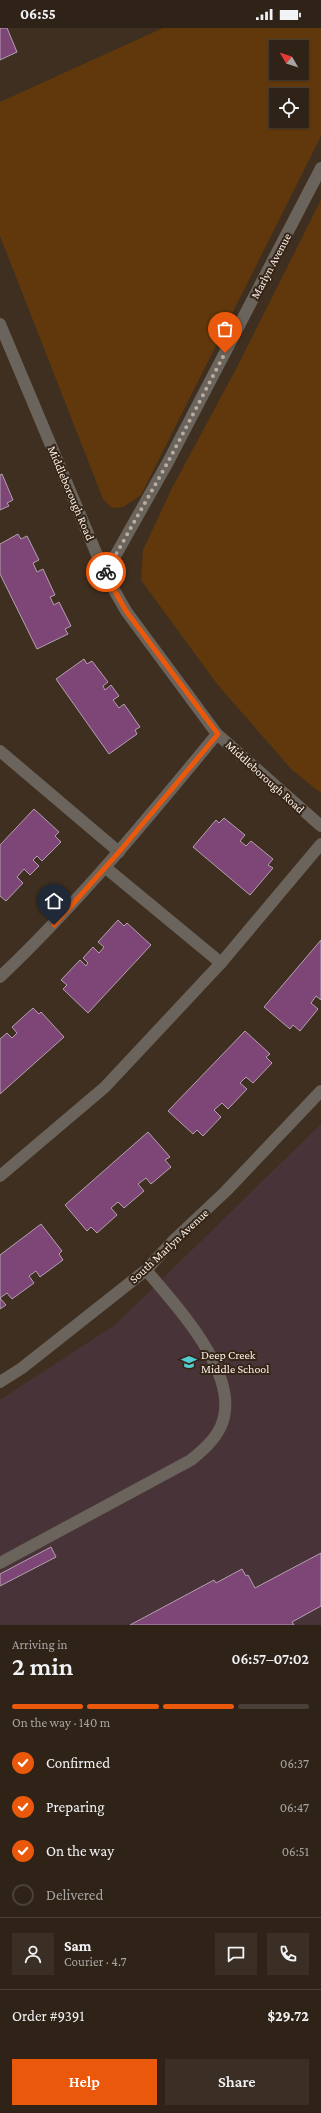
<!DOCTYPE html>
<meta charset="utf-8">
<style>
body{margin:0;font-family:"Crimson Pro",serif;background:#3b2f25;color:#f1f3f6;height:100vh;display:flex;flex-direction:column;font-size:15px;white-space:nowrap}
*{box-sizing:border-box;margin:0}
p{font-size:13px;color:#a7a4a2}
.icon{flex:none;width:22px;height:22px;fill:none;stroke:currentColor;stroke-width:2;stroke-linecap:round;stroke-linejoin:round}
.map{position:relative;height:1597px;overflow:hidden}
.drawer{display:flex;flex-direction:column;background:#2f2318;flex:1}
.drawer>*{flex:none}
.needle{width:26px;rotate:309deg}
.fabs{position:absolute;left:269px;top:12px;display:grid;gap:8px}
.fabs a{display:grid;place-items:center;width:40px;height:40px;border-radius:0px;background:#2f2318;box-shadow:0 1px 3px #0004,0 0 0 1px #4a4037;font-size:20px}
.pin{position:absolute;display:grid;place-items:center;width:34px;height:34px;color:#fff;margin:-41px -17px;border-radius:50% 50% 50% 0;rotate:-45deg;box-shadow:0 0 4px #0007}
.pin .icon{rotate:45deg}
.courier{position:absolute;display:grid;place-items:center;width:40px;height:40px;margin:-20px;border:3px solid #ea580c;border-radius:50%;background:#fff;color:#222;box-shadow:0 1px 5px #0007}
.summary em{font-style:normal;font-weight:600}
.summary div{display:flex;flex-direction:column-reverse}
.summary{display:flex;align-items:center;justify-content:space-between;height:68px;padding:0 12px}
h1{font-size:26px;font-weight:600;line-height:30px}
.bar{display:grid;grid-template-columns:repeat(4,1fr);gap:6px 4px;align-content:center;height:48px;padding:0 12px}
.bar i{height:5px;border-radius:3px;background:#4a4037}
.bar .active{background:#ea580c}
.bar p{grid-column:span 4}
.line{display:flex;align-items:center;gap:10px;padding:0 12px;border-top:1px solid #4a4037}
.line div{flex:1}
.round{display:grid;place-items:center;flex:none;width:42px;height:42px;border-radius:0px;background:#3b2f25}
ol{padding:0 12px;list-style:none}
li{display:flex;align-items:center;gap:12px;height:44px}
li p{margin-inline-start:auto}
li .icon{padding:4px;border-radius:50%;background:#ea580c;color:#fff;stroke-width:4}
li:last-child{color:#a7a4a2}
li i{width:22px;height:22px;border:2px solid #4a4037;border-radius:50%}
.cta{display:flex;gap:8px;margin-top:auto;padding:8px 12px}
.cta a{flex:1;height:46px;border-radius:0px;background:#ea580c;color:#fff;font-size:16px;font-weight:600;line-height:46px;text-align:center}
.cta a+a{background:#3b2f25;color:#f1f3f6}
.status{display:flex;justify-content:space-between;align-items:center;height:28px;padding:0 20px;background:#2f2318;direction:ltr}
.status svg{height:11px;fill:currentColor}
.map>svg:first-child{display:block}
.education{fill:#483438}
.green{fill:#60380b;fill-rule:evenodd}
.building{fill:#7e4676;stroke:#b4a0b0}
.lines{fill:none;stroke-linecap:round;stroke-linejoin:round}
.minor{stroke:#6a645c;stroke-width:12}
.done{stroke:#b9aca1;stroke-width:4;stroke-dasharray:0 7.2}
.route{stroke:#ea580c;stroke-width:5}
.labels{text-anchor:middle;stroke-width:4;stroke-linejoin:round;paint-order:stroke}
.street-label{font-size:12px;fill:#faefe6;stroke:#342517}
.poi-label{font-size:12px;fill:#faefe6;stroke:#342517;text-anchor:start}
</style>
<div class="status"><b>06:55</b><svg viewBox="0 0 49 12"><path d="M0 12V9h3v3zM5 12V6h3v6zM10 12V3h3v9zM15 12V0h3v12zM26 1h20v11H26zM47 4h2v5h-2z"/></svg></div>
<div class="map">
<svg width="321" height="1597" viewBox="0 0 321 1597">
<rect width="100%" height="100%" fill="#3f2f20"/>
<!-- education -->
<polygon class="education" points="321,1096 321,1597 0,1597 0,1372 116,1296"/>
<!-- green -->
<g class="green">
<path d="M163 0H321V108L141 467 123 479 112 480 103 471 0 208V74ZM276 19H302V45H276ZM276 67H302V93H276Z"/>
<polygon points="321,172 321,765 292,742 217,656 141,552 143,522 172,460 236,341"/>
</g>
<!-- building -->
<g class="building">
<polygon points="0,0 7,0 17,24 0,32"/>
<polygon points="2,446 13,472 7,475 9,478 0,482 0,447"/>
<polygon points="18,506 21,511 27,508 39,532 33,535 37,544 43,541 55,567 50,569 54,577 59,574 71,598 65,601 68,606 37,621 0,546 0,516"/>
<polygon points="84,631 87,636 92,633 108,654 103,658 105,662 111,657 119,668 113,672 119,680 124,676 140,699 135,702 137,706 109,726 56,651"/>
<polygon points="34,781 59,804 55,808 61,814 42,833 37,828 33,832 39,838 30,847 24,841 17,849 23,855 6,873 0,868 0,817"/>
<polygon points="224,790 245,807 240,813 246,818 251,813 273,831 268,837 273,840 250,867 193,819 216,792 219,795"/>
<polygon points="118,892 124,898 127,895 151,917 88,985 63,961 67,957 61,952 80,932 86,938 88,935 83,930 93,919 99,925 104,919 98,914"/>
<polygon points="321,912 321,972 316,968 311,975 318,981 300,1003 293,997 290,1001 264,979"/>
<polygon points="33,980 39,986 41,984 64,1009 0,1066 0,1011 7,1005 12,1010 17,1005 12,999"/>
<polygon points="245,1003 270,1026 266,1029 272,1035 253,1055 246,1049 240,1055 247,1061 228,1081 222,1075 214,1082 221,1089 203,1108 197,1102 193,1106 168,1083"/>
<polygon points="148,1104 170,1129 165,1132 171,1139 151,1156 146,1150 138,1156 144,1163 124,1180 118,1174 111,1180 117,1187 97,1205 91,1199 87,1203 65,1177"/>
<polygon points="41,1196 62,1223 59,1226 63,1232 40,1249 36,1243 29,1248 34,1255 12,1271 7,1265 0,1270 6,1277 0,1281 0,1227"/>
<polygon points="51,1519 56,1529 0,1558 0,1546"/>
<polygon points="321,1525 321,1578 292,1594 294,1597 130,1597 214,1552 216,1555 242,1541 246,1548 248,1547 255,1560"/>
</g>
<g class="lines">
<!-- minor -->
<g class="minor">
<polyline points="0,296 105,546 126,583 217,706 321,798"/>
<polyline points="105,546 168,434 321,140"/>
<polyline points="0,723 119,824"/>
<polyline points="106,840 221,935"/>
<path d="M0 949C79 874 148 790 217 706"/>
<polyline points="0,1148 105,1059 221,935 321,816"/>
<polyline points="0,1354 22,1340 146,1242 174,1212 226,1163 321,1063"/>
<path d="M0 1535 191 1432C202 1423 215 1412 221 1398 243 1348 176 1278 146 1242"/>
</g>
</g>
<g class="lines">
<!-- done -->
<polyline class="done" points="106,544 168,434 225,325"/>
<!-- route -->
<polyline class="route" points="54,897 119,824 218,706 126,583 105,546 106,544"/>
</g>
<!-- icons -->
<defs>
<g id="school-bare" transform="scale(1.2)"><path d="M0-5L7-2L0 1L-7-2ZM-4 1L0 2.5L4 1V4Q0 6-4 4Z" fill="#52ccd0" stroke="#342517" stroke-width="2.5" paint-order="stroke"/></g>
</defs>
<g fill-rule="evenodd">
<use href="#school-bare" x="189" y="1334"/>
</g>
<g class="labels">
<!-- street labels -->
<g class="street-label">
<text transform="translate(271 238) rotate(-62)" y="4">Marlyn Avenue</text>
<text transform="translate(71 465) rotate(67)" y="4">Middleborough Road</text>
<text transform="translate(265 749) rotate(42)" y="4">Middleborough Road</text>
<text transform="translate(169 1218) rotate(-43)" y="4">South Marlyn Avenue</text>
</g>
<!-- poi labels -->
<g class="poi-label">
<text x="201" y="1331">Deep Creek<tspan x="201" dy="14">Middle School</tspan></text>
</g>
</g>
</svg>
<div class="fabs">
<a><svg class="needle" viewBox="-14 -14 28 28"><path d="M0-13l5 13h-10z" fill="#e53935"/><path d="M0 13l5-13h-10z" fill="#a7a4a2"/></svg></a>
<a><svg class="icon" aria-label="locate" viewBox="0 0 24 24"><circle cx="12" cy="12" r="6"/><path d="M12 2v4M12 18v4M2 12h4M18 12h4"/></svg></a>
</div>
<div class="pin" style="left:225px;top:325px;background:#ea580c"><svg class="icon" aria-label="bag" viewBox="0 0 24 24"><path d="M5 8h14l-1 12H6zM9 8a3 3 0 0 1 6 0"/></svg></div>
<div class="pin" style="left:54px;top:897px;background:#1f2937"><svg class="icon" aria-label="home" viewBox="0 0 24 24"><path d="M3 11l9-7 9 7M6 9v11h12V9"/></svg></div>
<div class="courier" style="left:106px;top:544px"><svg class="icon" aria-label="bike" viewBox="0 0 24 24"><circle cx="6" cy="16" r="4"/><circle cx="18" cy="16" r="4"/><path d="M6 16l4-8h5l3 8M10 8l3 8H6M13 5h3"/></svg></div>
</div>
<section class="drawer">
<div class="summary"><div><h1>2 min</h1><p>Arriving in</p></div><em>06:57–07:02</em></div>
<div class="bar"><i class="active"></i><i class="active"></i><i class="active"></i><i></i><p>On the way · 140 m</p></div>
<ol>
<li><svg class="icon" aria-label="check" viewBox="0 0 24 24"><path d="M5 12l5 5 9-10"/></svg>Confirmed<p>06:37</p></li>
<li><svg class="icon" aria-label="check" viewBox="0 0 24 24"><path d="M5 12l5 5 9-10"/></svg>Preparing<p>06:47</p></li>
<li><svg class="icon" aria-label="check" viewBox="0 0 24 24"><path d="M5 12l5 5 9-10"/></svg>On the way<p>06:51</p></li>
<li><i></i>Delivered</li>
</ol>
<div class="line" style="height:72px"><a class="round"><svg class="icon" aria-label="person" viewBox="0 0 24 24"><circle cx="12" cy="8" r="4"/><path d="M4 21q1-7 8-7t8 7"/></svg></a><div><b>Sam</b><p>Courier · 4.7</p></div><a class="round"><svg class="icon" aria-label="chat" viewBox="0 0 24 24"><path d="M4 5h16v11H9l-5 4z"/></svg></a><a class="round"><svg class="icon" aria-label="phone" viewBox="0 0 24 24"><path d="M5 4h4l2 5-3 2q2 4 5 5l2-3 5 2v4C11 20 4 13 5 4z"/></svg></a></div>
<div class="line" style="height:52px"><div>Order #9391</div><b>$29.72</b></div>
<div class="cta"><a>Help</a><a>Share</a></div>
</section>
